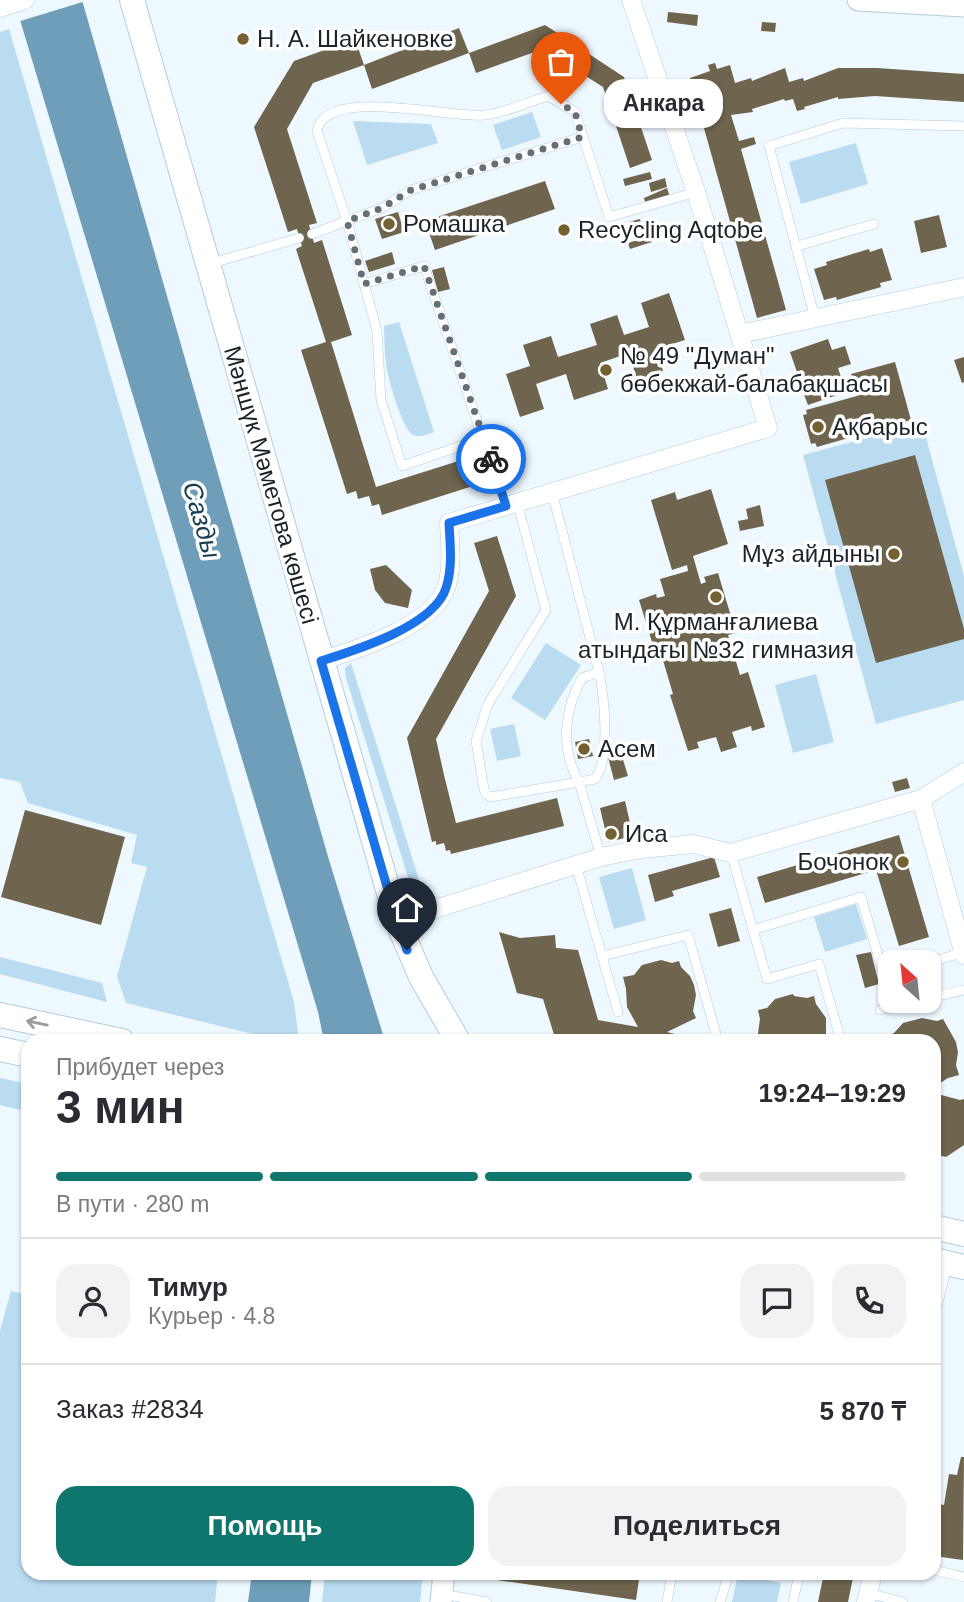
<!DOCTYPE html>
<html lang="ru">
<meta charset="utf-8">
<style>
body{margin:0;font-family:Arial,sans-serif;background:#f2f2f3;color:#2b2b33;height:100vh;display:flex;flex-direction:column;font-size:26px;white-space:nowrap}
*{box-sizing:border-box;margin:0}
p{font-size:23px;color:#7c7c81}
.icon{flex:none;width:38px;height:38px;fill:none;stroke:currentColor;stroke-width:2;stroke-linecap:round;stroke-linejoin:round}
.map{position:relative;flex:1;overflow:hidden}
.panel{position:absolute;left:21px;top:1034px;width:920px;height:546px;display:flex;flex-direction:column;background:#fff;border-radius:21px;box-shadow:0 2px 5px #0004}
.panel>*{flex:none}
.needle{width:46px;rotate:333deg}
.fabs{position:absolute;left:878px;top:950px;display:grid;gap:14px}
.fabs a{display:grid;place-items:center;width:63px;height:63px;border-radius:14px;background:#fff;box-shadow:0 2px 5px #0004;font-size:35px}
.pin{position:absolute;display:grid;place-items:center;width:60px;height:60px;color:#fff;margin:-72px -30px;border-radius:50% 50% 50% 0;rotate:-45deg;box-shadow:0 0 7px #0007}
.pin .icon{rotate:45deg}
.courier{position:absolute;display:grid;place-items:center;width:70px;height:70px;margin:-35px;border:5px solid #1a73e8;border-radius:50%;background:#fff;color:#222;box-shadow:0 2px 9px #0007}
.bubble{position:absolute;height:49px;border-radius:21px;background:#fff;box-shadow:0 2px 5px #0004;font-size:23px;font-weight:800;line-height:49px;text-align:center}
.overview em{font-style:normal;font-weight:800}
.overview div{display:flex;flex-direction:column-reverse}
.overview{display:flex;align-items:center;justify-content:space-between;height:119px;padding:0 35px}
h1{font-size:46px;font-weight:800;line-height:52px}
.bar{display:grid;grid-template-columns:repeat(4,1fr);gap:10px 7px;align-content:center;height:84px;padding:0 35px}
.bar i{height:9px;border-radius:5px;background:#e1e1e2}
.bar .active{background:#0f766e}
.bar p{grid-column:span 4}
.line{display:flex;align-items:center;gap:18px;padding:0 35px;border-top:2px solid #e1e1e2}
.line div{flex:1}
.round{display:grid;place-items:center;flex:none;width:74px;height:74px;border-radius:21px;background:#f2f2f3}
.primary-button{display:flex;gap:14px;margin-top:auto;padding:14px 35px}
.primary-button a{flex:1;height:80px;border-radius:21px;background:#0f766e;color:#fff;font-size:28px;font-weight:800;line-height:80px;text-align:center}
.primary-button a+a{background:#f2f2f3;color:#2b2b33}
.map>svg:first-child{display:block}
.green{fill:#b9dcf1}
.water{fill:#6e9eba}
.pier{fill:#eef8ff}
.building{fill:#6f654e}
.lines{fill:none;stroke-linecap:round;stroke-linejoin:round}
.service-casing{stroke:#b2cddd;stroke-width:10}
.minor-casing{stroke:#b2cddd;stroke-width:19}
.tertiary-casing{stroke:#b2cddd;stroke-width:23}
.secondary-casing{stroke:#b2cddd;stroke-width:26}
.service{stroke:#fff;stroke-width:9}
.minor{stroke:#fff;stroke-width:18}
.tertiary{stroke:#fff;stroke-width:21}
.secondary{stroke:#fff;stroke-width:24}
.oneway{stroke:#989c9f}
.done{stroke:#646e75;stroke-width:7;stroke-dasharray:0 12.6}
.route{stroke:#1a73e8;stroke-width:9}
.poi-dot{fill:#75602f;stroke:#fff;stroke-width:2.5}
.labels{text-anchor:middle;stroke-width:7;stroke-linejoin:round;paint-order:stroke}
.poi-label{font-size:24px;fill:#1a242a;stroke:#fff;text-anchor:start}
.street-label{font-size:24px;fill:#1a242a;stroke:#fff}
.water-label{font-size:26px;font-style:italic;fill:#153e53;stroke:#fff}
</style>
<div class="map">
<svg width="964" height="1602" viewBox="0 0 964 1602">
<rect width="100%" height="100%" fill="#eef8ff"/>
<!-- green -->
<g class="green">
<polygon points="9,29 294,1002 299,1041 273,1039 126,1003 117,976 147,867 131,863 137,835 28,803 20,782 0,778 0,32"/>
<polygon points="532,112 541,137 502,150 493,125"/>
<polygon points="353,121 431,124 438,143 367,165"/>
<polygon points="856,143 868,184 801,204 789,162"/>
<path d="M399 322 434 432C428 434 419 438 413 435 402 429 388 378 386 365 384 352 385 339 384 326Z"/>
<polygon points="922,423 964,576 964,700 876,724 803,455"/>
<polygon points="546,643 581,665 545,720 511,698"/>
<polygon points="351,663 427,905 421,905 415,900 346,678 345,668"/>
<polygon points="816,674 834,742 793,753 775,685"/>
<polygon points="514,724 521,756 497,761 490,729"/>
<polygon points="632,868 646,920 614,929 599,877"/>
<polygon points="856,904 867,939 825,952 814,917"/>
<polygon points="0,957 102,983 107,1002 0,974"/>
<polygon points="0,1078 28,1084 28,1112 0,1105"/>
<polygon points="11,1291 28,1295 28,1573 218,1573 215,1602 0,1602 0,1331"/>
<polygon points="325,1573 423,1573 420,1602 322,1602"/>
<polygon points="738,1574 781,1583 777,1602 732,1602"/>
</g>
<!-- water -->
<g class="water">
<polygon points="14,0 82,0 329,860 385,1041 324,1041 318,1012"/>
<polygon points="252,1573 312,1573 309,1602 248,1602"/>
</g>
<!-- pier -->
<polygon class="pier" points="11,0 86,0 86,1 17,22"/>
<!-- building -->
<g class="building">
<polygon points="668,12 698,15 697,26 667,22"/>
<polygon points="762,22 776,23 775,32 761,31"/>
<polygon points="545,25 624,77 652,160 630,168 603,87 543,49 476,73 469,53"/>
<polygon points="459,28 469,53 372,89 364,65 313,83 287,129 317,223 309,225 314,243 322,240 352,335 331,342 376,487 468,458 476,485 382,515 379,504 372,506 369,496 358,499 356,491 347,494 301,350 326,342 296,249 302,246 297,229 288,232 254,127 294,61 355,39 364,65"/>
<polygon points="715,63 717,69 730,65 735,83 751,78 752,81 785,68 789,82 803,78 804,81 838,68 877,68 964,74 964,102 875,96 838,99 838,97 804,107 805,109 797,111 793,99 785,101 784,99 752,109 753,112 731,115 739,141 754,137 756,144 741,149 786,310 757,318 690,78 710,71 708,65"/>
<polygon points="650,172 652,179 625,186 623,179"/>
<polygon points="665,178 667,187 651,192 649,183"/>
<polygon points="545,181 555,209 435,250 425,221"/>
<polygon points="667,188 670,197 645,202 644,198"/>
<polygon points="398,212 404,232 382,239 375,219"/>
<polygon points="939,215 947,247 921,253 914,221"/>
<polygon points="640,219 642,229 631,233 628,222"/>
<polygon points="650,236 652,242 630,249 628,243"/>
<polygon points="882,248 892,280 880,283 881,287 837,300 836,297 824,300 814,269 827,265 826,262 869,249 870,252"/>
<polygon points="392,252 395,264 369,272 365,261"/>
<polygon points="444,267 450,289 438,292 432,270"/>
<polygon points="669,293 685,340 656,349 663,371 637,380 629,353 600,363 608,389 574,400 566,374 536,384 544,409 520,417 506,374 530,366 523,345 551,336 558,357 597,345 590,324 617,315 624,335 649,327 641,303"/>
<polygon points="828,339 832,350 845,346 851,364 838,368 846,392 808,405 803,392 807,390 803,377 799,378 790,352"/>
<polygon points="964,357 964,382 962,383 954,360"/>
<polygon points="895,362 911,420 817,447 815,443 811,444 803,415 807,414 806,410 857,396 851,374"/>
<polygon points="915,455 964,629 964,639 876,663 825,480"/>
<polygon points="711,489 728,544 693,556 701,584 706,582 704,577 718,573 736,633 728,635 740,675 748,672 765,727 752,731 751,726 732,732 737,747 721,752 716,737 697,742 699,748 688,751 670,695 673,694 662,657 657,658 639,600 656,594 657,598 665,596 660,579 688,571 687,565 672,570 651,500 675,492 677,500"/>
<polygon points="760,505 764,526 740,531 738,521 748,519 746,509"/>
<polygon points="497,536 516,596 436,739 444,775 456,823 557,798 564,826 451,854 450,850 446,851 444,843 436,845 436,841 432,842 407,738 489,591 474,543"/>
<polygon points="386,565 412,590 408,608 385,603 375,590 370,569"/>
<polygon points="589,739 593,756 578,759 575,742"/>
<polygon points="621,753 628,776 614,780 608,757"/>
<polygon points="907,778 910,788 895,792 892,782"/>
<polygon points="625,801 633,836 608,842 600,808"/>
<polygon points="25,810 125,837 101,925 1,897"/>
<polygon points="899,835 929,937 899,946 876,870 765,903 757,877"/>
<polygon points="714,857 720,877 672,891 674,896 655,902 648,875"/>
<polygon points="731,908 740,941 718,947 709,914"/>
<polygon points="499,932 520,938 555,935 556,948 578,950 598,1020 638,1027 627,1007 626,989 623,977 634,975 642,965 661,960 672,963 679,961 681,967 690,976 694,985 696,995 693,1011 696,1018 667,1032 702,1041 556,1041 543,999 517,993"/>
<polygon points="871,952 879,984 865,988 856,955"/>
<polygon points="793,994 794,996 807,998 814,996 816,1004 826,1018 826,1041 760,1041 758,1033 760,1019 758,1010 767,1008 775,999"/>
<polygon points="922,1018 937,1021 943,1019 956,1042 958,1052 956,1065 959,1075 948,1078 934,1087 934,1041 887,1041 886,1036 894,1033 903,1023"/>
<polygon points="934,1093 960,1100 964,1099 964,1145 946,1157 934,1154"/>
<polygon points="961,1457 964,1457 963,1560 934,1556 934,1525 938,1504 944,1505 949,1474 957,1475"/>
<polygon points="484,1573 640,1573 636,1600 483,1578"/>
<polygon points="824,1573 854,1573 848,1602 818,1602"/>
</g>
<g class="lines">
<!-- service casing -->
<g class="service-casing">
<g id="service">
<polyline points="312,234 382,208 411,190 582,137"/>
<polyline points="797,246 874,224"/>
<polyline points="209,264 299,238"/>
<polyline points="364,284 424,266 506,506"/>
<polyline points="815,318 769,146 843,123 964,126"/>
<path d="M484 438 402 466 381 400 377 331 347 221 317 131C325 85 451 119 485 115 505 113 528 102 548 96L575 112 609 217 696 192"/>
<path d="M552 492 599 672C604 695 611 760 595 779L579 782C560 749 564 710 582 678L599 672"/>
<polyline points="517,502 546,610 488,704 476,741 484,789 486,794 491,797 579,782 601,857"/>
<polyline points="731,853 753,930 861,897 884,976 891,974"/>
<polyline points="576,865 618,1012"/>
<polyline points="753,930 767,979 819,964 841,1041"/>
<polyline points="602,956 688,935 718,1041"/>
<polyline points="929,963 963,952"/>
<polyline points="929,998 964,990"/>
<polyline points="880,1010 916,1001"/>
<polyline points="934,1570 964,1577"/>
<polyline points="868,1593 903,1602"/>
<polyline points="442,1594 487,1602"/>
<polyline points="667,1602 672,1573"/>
<polyline points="720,1602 729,1573"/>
<polyline points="793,1602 799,1573"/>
</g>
</g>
<!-- minor casing -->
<g class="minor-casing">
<g id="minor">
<polyline points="0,8 25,0"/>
<polyline points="740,334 964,287"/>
<path d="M321 661C356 650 433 626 446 588 453 567 450 544 449 523L768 428 696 192 631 0"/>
<polyline points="921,799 964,955"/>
<polyline points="397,921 601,857 641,849 693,844 731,853 921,799 964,772"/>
<polyline points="934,1301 943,1262"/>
<polyline points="866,1602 873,1573"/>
</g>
</g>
<!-- tertiary casing -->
<g class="tertiary-casing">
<g id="tertiary">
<polyline points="858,0 964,6"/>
<polyline points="441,1602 444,1573"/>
</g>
</g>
<!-- secondary casing -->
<g class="secondary-casing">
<g id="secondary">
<polyline points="132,0 397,921 421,977 458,1041"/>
<polyline points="0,1015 122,1041"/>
<polyline points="0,1049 28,1055"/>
<polyline points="934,1227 964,1234"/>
<polyline points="934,1260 964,1267"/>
</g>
</g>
<!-- service -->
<use href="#service" class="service"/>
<!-- minor -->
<use href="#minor" class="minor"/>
<!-- tertiary -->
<use href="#tertiary" class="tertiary"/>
<!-- secondary -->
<use href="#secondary" class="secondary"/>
</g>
<!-- one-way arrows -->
<defs><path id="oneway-shaft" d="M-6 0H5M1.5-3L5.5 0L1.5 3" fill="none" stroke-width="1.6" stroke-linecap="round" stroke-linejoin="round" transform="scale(1.75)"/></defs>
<use class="oneway" href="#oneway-shaft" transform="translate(37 1023) rotate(-168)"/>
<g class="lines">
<!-- done -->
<polyline class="done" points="491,459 424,266 364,284 347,221 382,208 411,190 582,137 575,112 561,104"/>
<!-- route -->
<path class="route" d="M407 950 397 921 321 661C356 650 434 626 446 588 453 567 450 544 449 523L506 506 491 459"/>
</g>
<!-- markers -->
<g class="poi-dot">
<circle cx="243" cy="39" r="7"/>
<circle cx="389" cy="224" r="7"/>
<circle cx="564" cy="230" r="7"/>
<circle cx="606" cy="370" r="7"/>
<circle cx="818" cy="427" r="7"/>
<circle cx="894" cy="554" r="7"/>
<circle cx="716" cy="597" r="7"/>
<circle cx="584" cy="749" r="7"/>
<circle cx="611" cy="834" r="7"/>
<circle cx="903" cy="862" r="7"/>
</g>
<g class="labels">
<!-- poi labels -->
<g class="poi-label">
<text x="257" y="47">Н. А. Шайкеновке</text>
<text x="403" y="232">Ромашка</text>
<text x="578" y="238">Recycling Aqtobe</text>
<text x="620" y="364">№ 49 "Думан"<tspan x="620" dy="28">бөбекжай-балабақшасы</tspan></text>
<text x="832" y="435">Ақбарыс</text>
<text x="880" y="562" text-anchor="end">Мұз айдыны</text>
<text x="716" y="630" text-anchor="middle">М. Құрманғалиева<tspan x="716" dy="28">атындағы №32 гимназия</tspan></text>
<text x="598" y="757">Асем</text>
<text x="625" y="842">Иса</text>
<text x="889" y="870" text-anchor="end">Бочонок</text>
</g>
<!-- street labels -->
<g class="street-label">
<text transform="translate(271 485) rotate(74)" y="8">Мәншүк Мәметова көшесі</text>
</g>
<!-- water labels -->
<g class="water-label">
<text transform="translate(202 520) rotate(74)" y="9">Сазды</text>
</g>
</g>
</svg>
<div class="fabs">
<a><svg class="needle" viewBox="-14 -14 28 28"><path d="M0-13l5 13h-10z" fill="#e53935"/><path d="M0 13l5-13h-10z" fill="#7c7c81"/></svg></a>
</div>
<div class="pin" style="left:561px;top:104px;background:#ea580c"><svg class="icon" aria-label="bag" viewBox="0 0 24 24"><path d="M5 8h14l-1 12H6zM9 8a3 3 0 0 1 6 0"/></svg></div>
<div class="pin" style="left:407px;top:950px;background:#1f2937"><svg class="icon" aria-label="home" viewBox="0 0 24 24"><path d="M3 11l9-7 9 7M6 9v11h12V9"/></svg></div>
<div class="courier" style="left:491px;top:459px"><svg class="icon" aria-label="bike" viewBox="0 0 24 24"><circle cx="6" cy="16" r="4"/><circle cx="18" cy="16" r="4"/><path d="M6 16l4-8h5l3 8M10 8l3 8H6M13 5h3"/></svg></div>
<div class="bubble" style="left:604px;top:79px;width:119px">Анкара</div>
<section class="panel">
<div class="overview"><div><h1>3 мин</h1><p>Прибудет через</p></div><em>19:24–19:29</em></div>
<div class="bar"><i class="active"></i><i class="active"></i><i class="active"></i><i></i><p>В пути · 280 m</p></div>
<div class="line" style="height:126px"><a class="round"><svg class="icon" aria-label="person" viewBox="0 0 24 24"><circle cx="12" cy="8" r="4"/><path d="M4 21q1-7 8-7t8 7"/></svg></a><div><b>Тимур</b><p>Курьер · 4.8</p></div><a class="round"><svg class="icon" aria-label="chat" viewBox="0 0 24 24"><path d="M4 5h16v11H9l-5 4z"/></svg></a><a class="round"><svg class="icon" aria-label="phone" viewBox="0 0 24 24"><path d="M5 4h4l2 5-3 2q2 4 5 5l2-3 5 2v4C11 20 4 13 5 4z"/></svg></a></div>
<div class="line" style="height:91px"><div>Заказ #2834</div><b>5 870 ₸</b></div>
<div class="primary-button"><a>Помощь</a><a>Поделиться</a></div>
</section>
</div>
